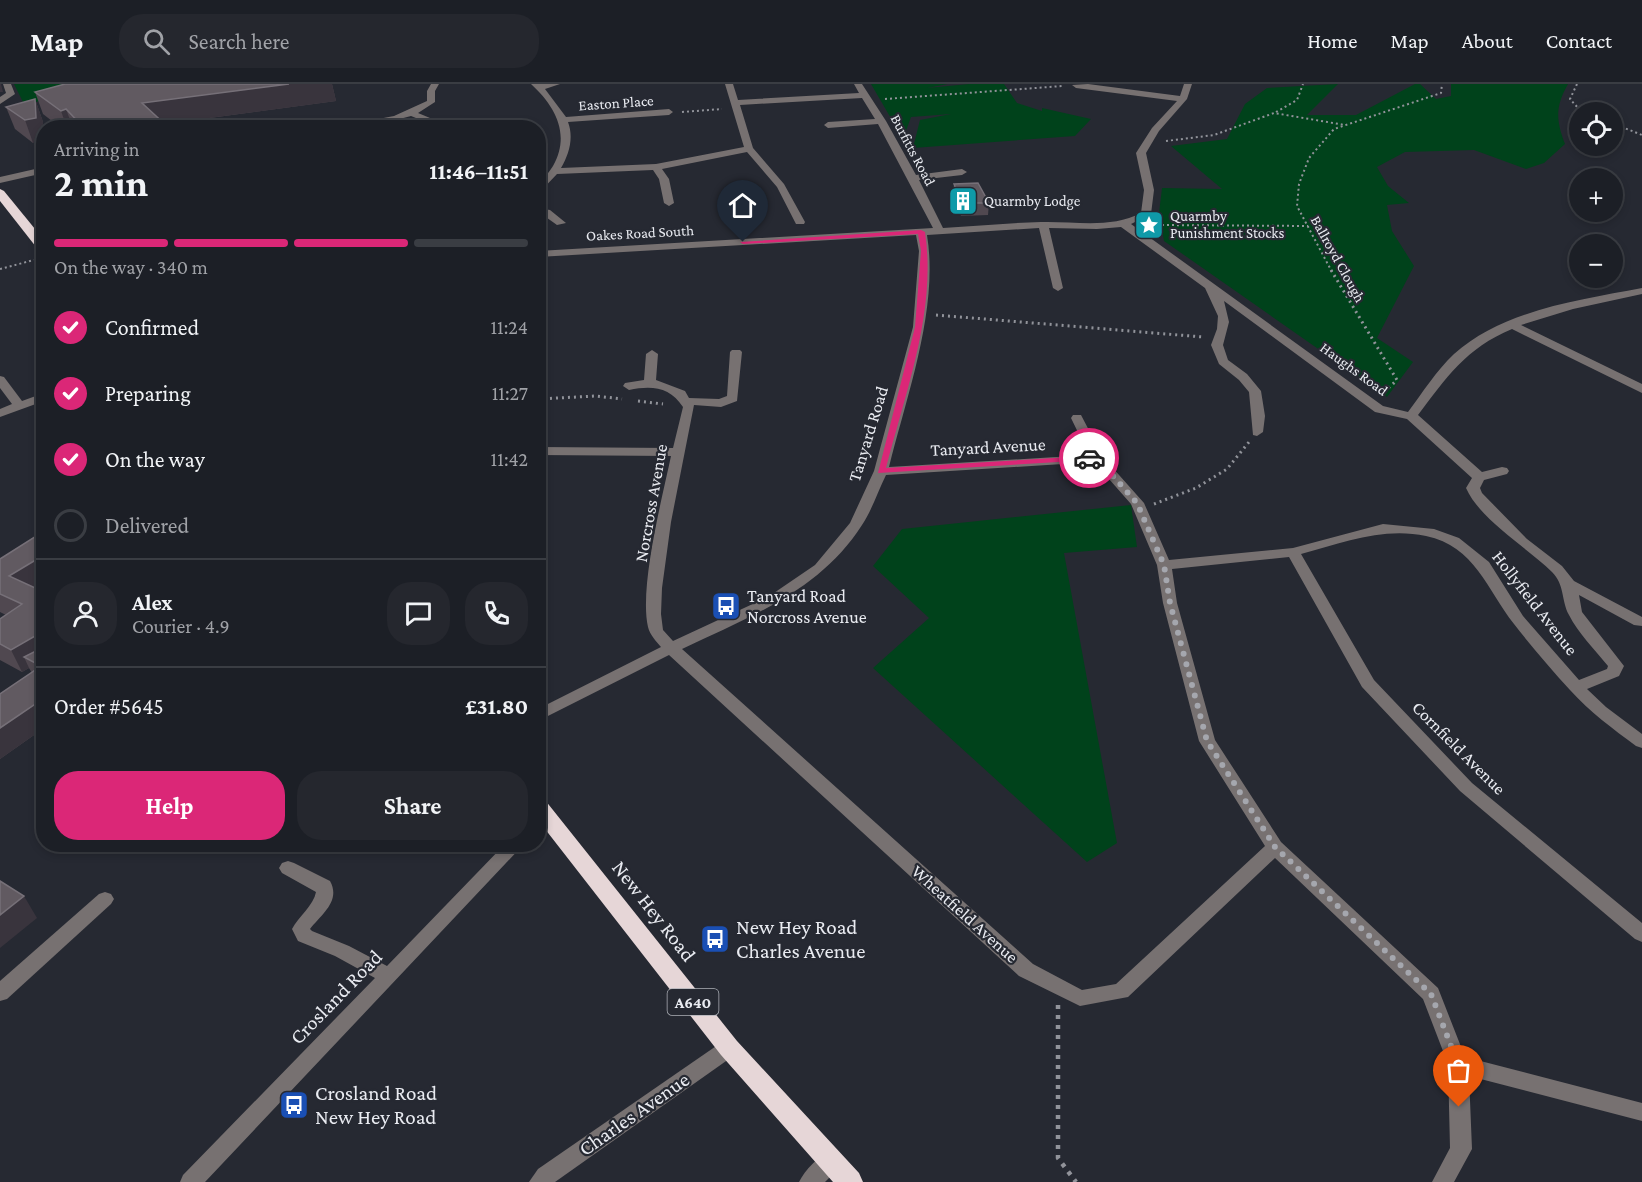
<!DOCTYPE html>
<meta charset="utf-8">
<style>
body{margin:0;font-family:"Crimson Pro",serif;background:#25272e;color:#f1f3f6;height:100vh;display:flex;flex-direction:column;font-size:22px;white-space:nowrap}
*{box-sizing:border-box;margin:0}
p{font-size:20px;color:#a0a2a7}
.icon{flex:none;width:33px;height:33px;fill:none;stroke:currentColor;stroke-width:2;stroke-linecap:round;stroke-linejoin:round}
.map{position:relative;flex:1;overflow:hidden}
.panel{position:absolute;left:36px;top:36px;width:510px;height:732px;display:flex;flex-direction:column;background:#1c1f26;border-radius:24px;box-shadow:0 3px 9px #0003,0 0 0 2px #3a3d43}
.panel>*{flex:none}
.tools{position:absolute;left:1569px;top:18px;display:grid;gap:12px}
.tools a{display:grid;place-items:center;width:54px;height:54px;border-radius:50%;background:#1c1f26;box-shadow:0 3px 9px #0003,0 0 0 2px #3a3d43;font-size:30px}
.pin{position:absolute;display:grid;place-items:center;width:51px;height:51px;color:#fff;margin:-62px -26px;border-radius:50% 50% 50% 0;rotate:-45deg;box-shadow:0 0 6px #0007}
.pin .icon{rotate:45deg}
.courier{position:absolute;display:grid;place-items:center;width:60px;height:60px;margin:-30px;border:4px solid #db2777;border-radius:50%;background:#fff;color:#222;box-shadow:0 2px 8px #0007}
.headline em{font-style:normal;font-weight:700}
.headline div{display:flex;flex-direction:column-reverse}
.headline{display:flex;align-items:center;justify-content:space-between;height:102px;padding:0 18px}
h1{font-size:39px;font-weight:700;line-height:45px}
.bar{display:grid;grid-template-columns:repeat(4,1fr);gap:9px 6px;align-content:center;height:72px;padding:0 18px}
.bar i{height:8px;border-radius:4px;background:#3a3d43}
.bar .active{background:#db2777}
.bar p{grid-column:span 4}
.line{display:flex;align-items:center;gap:15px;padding:0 18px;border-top:2px solid #3a3d43}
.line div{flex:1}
.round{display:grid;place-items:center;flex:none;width:63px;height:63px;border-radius:24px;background:#25272e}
ol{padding:0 18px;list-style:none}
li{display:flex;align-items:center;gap:18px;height:66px}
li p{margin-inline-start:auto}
li .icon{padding:6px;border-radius:50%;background:#db2777;color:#fff;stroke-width:4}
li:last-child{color:#a0a2a7}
li i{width:33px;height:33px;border:3px solid #3a3d43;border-radius:50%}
.primary-button{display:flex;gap:12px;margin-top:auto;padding:12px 18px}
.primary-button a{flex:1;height:69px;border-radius:24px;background:#db2777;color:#fff;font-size:24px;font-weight:700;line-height:69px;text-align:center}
.primary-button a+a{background:#25272e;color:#f1f3f6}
header{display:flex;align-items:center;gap:36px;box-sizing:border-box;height:84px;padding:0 30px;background:#1c1f26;border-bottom:2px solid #3a3d43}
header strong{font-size:28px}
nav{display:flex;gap:33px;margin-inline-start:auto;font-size:21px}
.search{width:420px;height:54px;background:#25272e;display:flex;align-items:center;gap:15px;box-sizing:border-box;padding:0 21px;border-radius:24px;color:#a0a2a7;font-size:22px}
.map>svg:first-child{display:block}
.green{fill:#00421b}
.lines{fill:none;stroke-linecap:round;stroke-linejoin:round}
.path-far2{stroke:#91939a;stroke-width:2;stroke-dasharray:2 3;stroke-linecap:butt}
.path-far1{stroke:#91939a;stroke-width:3;stroke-dasharray:2 4;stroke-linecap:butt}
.path{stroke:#91939a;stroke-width:4.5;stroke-dasharray:4 6;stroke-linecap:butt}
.minor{fill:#777171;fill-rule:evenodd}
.highway{fill:#e6d6d7;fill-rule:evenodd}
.wall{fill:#504850}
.shaded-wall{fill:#39343d}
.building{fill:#615a61;stroke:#767078;stroke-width:1.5}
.route{fill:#db2777}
.done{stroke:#a5a7ae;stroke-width:6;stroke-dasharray:0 10.8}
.labels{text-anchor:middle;stroke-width:4.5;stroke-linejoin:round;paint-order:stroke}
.far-street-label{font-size:15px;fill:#e9ebf1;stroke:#262932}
.far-poi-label{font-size:15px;fill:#e9ebf1;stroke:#262932;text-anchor:start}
.shield{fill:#262932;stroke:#aeb1b8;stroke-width:1.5}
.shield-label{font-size:16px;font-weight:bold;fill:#e9ebf1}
.street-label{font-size:18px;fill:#e9ebf1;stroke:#262932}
.poi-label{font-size:18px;fill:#e9ebf1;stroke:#262932;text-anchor:start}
.near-street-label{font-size:21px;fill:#e9ebf1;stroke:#262932}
.near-poi-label{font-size:21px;fill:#e9ebf1;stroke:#262932;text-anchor:start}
</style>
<header>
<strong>Map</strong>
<div class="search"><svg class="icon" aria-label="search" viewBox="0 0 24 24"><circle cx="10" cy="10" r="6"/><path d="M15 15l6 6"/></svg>Search here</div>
<nav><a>Home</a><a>Map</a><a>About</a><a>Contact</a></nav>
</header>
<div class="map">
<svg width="1642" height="1098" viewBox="0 0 1642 1098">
<rect width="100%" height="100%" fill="#262932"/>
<!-- green -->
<g class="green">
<polygon points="14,0 134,0 24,20"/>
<polygon points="871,0 948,0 927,4 969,0 1004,0 1017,19 1042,27 1042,24 1091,35 1075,52 913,64 920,36 951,30 911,33 903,55"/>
<path d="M1338 0 1307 31H1356L1415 0H1420L1436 15 1451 12V0H1568C1555 23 1556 36 1565 60L1544 79 1526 85 1474 66 1405 68 1377 83 1388 102 1409 119 1387 121 1392 147 1414 182 1377 254 1413 278 1387 313 1164 157 1159 129 1162 104 1222 105 1171 62 1227 55 1245 20 1267 4Z"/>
<polygon points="1131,421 1137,463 1064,469 1117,759 1087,778 873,584 929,534 873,482 902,445"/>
</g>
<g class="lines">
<!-- path-far2 -->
<g class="path-far2">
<polyline points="1577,0 1570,15 1579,25 1587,28"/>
<polyline points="885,15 1063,2"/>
<polyline points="682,28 722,25"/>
<polyline points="1276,28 1297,16 1303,0"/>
<polyline points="1612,39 1642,51"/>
<polyline points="1166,57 1214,51 1274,29 1345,41"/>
<polyline points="1157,141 1308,142"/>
<polyline points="0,185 34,176"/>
<polyline points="1332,188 1297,122 1299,100 1309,74 1334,45 1441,9 1442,0"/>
</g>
<!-- path-far1 -->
<g class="path-far1">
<polyline points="1331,186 1397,296 1382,310"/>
<polyline points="936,231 1203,253"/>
<polyline points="538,315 596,312 622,315"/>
<polyline points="638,317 663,320"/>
<polyline points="1154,420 1196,404 1227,385 1249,358"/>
</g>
<!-- path -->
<polyline class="path" points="1058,921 1058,1074 1076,1098"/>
<!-- minor -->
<g class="minor">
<polygon points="3,0 11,0 15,10 0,20 0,13 6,9"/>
<polygon points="431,0 439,0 435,7 435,18 418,29 454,44 441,44 411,32 373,42 331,44 394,32 427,17 427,7"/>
<path d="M531 0H560L545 5 566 33 669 25 673 28 669 31 568 38C574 54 569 70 561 84L656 80 744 63 725 0H733L738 16 859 9 854 0H862L886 37 916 91 962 85 967 88 962 91 919 96 943 144C976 142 1008 139 1041 138 1074 137 1111 145 1141 129L1144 106 1136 69 1152 44 1177 17 1076 4 1072 1 1088 0 1180 12 1184 0H1192L1187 15 1159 47 1146 69 1154 106 1151 130 1131 140 1383 322 1408 328C1423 308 1436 287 1454 270 1503 226 1579 216 1642 204V210L1573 225 1521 241 1642 300V309L1512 245C1466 264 1446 294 1418 331L1482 388 1502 383 1507 384 1509 387 1507 390 1484 396 1480 404 1482 409 1527 455 1562 482 1574 497 1642 533V542L1634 541 1579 511 1582 528 1624 582 1619 592 1587 605 1606 623 1642 650V664L1636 662C1613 645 1590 628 1570 606 1551 585 1531 562 1514 540 1487 506 1475 462 1426 452 1382 443 1343 459 1301 470L1374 596 1472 699 1642 839V858L1635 855 1460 707 1362 603 1289 473 1172 485 1177 519 1215 656 1281 758 1438 904 1465 973 1642 1019V1037L1469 992 1472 1065 1454 1098H1432L1450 1064 1448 980 1423 915 1275 774 1128 913 1080 922 1019 892 669 571 538 637V625L661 563C656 557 650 551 648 543 639 503 662 415 671 372L538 371V363L673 364 683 323C670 303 652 301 629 306L623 302 625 299 644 296 646 270 652 266 658 270 656 296 685 307 689 314 719 315 727 312 730 268 732 266H740L742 268 737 317 721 323 694 321 671 438 662 504 661 530 663 546 673 557 768 513 815 481 850 439 874 387 913 243 919 167 916 151 538 173V167L933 144 878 40 828 44 824 41 828 38 875 35 862 14 740 21 753 64 784 100 805 138 804 140H796L777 103 747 68 662 85 669 95 674 119 669 122 664 119 659 95 653 86 557 90 538 110C538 98 547 92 553 82 571 50 555 22 531 0ZM1121 143 1205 204 1218 232 1217 245 1211 261 1219 280 1239 296 1249 308 1253 351 1257 352 1263 348 1265 332 1261 307 1247 290 1228 276 1223 261 1229 238 1224 217 1375 328 1407 335 1472 394 1466 404C1480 436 1528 464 1552 488 1565 501 1561 516 1569 531 1578 549 1595 566 1608 582L1607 585 1579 596 1523 532 1489 478 1459 454 1434 445 1383 440 1293 464 1169 476 1144 419 1103 373 1081 331H1073L1071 334 1089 371 889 383C907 311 939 224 927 151L1039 144 1053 204 1058 207 1063 204 1049 144 1097 145ZM1094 378 1131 420 1157 481 1163 519 1199 657 1265 762 1116 900 1082 906 1033 880 682 565C749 533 820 507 862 441 872 426 878 407 886 391Z"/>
<polygon points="44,83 44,89 0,99 0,93"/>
<polygon points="538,124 550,126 566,139 557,141 543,131 538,130"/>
<polygon points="0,292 4,293 22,317 44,309 44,317 0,333 0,325 12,320 0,304"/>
<path d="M505 760H524L205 1098H180L183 1091 375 894 335 872 298 857 292 845C298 833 314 821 316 808L282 789 279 784 282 779 288 777 294 779 330 797C341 817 322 830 310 845L312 847 349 862 387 882Z"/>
<polygon points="105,808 111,810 114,815 111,820 7,915 0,917 0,897 99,810"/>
<polygon points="729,955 736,958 739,964 736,970 555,1098 529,1098 538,1085 722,958"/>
<path d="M831 1067 839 1070 842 1077 839 1084 825 1098H799C805 1086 818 1072 831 1067Z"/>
</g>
<!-- highway -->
<g class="highway">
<polygon points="0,105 4,107 44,156 44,169 40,168 0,117"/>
<polygon points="538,714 545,716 737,957 859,1089 863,1098 833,1098 721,971 538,736"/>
</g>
</g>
<!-- wall -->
<g class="wall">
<polygon points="65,0 332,0 336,17 165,40 169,44 61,44 43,30 35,8"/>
<polygon points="35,15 43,38 33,59 15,45 6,23"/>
<polygon points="954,100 989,119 988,131 961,132 953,112"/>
<polygon points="0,475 35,504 44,508 44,644 0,675 0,610 32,589 29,584 22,588 0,576 0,535 6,531 0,528"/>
</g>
<!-- shaded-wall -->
<g class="shaded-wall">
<polygon points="0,0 1,0 3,8 0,8"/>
<polygon points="289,0 332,0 336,17 149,42 142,19"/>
<polygon points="35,15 43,38 44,57 33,59 25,36"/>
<polygon points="66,25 73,44 67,44 61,27"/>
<polygon points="44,471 44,499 19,514 9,492"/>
<polygon points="35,552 44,570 24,573 29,584 22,588 11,566"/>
<polygon points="44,614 44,644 0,675 0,644"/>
<polygon points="24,812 37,834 0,864 0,831"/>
</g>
<!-- building -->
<g class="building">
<polygon points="65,0 289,0 142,19 169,44 84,44 66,25 61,27 35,8"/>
<polygon points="35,15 36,34 25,36 6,23"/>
<polygon points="978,99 989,119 962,119 954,100"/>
<polygon points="44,447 44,471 9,492 44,508 44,614 0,644 0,610 41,582 24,573 36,567 35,552 11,566 0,560 0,535 22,520 0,510 0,475"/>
<polygon points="0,797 24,812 0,831"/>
</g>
<!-- route -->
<path class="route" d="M921 146 925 148C937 227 905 309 886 384L1089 372 1092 373V376L878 389 915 243 921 167 918 150 743 160 740 158Z"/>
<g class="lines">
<!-- done -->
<polyline class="done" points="1089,374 1097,374 1137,419 1164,481 1170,519 1207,657 1275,763 1431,910 1458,980 1459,1023"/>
</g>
<!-- icons -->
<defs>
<g id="building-square" transform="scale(1.5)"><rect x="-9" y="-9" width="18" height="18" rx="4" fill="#0f9aa8" stroke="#262932"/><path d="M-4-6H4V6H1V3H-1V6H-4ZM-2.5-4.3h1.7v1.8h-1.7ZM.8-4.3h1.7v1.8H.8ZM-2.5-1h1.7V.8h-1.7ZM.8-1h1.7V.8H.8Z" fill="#fff"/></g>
<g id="sight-square" transform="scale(1.5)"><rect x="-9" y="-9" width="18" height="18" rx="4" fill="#0f9aa8" stroke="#262932"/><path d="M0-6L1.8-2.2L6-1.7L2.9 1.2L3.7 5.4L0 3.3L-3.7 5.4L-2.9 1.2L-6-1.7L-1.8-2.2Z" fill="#fff"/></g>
<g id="bus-square" transform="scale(1.5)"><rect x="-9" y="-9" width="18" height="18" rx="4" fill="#1a4fb4" stroke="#262932"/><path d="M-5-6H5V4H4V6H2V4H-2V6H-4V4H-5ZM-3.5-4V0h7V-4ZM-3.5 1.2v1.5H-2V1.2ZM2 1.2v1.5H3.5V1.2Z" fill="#fff"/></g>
</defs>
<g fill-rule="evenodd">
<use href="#building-square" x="963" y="117"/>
<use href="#sight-square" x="1149" y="141"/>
<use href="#bus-square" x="726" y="522"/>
<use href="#bus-square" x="715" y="855"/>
<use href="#bus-square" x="294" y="1021"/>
</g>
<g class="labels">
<!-- far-street labels -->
<g class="far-street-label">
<text transform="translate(616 19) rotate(-4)" y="5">Easton Place</text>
<text transform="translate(913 66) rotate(62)" y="5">Burfitts Road</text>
<text transform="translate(640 149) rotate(-3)" y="5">Oakes Road South</text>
<text transform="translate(1338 175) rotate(61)" y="5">Ballroyd Clough</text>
<text transform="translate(1354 285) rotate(36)" y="5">Haughs Road</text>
</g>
<!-- far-poi labels -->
<g class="far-poi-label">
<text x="984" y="122">Quarmby Lodge</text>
<text x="1170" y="137">Quarmby<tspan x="1170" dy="17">Punishment Stocks</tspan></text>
</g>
<!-- shield labels -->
<rect class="shield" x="667.5" y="905" width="51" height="26" rx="4.5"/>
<g class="shield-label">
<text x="693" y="924">A640</text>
</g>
<!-- street labels -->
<g class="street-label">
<text transform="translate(868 350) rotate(-73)" y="6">Tanyard Road</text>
<text transform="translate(988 363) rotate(-3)" y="6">Tanyard Avenue</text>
<text transform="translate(651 419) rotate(-80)" y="6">Norcross Avenue</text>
<text transform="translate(1535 519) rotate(52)" y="6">Hollyfield Avenue</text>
<text transform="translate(1459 664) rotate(45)" y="6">Cornfield Avenue</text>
<text transform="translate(965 830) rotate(42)" y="6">Wheatfield Avenue</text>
</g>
<!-- poi labels -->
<g class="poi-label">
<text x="747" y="518">Tanyard Road<tspan x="747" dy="21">Norcross Avenue</tspan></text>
</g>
<!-- near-street labels -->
<g class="near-street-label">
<text transform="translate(654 827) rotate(52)" y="7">New Hey Road</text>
<text transform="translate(336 913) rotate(-46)" y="7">Crosland Road</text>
<text transform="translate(634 1030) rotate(-35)" y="7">Charles Avenue</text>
</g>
<!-- near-poi labels -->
<g class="near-poi-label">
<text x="736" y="850">New Hey Road<tspan x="736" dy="24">Charles Avenue</tspan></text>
<text x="315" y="1016">Crosland Road<tspan x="315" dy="24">New Hey Road</tspan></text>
</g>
</g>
</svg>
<div class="tools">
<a><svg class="icon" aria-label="locate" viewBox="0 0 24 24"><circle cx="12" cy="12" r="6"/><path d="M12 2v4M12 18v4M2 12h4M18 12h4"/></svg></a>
<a>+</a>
<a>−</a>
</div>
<div class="pin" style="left:1459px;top:1023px;background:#ea580c"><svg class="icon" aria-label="bag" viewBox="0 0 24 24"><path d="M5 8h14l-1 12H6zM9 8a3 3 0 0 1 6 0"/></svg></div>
<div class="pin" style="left:743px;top:158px;background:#1f2937"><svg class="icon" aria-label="home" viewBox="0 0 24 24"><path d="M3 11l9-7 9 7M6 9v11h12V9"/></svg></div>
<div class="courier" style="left:1089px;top:374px"><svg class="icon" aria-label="car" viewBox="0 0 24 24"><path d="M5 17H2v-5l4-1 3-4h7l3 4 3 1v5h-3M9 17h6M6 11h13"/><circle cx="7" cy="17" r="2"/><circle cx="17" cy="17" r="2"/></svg></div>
<section class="panel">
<div class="headline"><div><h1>2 min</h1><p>Arriving in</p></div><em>11:46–11:51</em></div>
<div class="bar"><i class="active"></i><i class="active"></i><i class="active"></i><i></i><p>On the way · 340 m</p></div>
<ol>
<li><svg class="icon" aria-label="check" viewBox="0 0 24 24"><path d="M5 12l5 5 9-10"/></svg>Confirmed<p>11:24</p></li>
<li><svg class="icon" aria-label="check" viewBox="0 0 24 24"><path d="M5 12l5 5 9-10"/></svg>Preparing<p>11:27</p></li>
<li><svg class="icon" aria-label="check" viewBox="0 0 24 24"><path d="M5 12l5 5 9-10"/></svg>On the way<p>11:42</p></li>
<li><i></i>Delivered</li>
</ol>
<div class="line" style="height:108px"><a class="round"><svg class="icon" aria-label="person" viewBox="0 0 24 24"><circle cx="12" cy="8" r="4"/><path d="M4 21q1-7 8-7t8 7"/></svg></a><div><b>Alex</b><p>Courier · 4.9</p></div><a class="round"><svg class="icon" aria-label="chat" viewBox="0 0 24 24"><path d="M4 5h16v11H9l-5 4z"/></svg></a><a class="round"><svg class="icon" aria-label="phone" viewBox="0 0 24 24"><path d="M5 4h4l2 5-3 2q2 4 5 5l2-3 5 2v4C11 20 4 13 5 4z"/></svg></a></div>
<div class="line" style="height:78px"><div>Order #5645</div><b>£31.80</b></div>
<div class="primary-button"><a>Help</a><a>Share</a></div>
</section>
</div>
